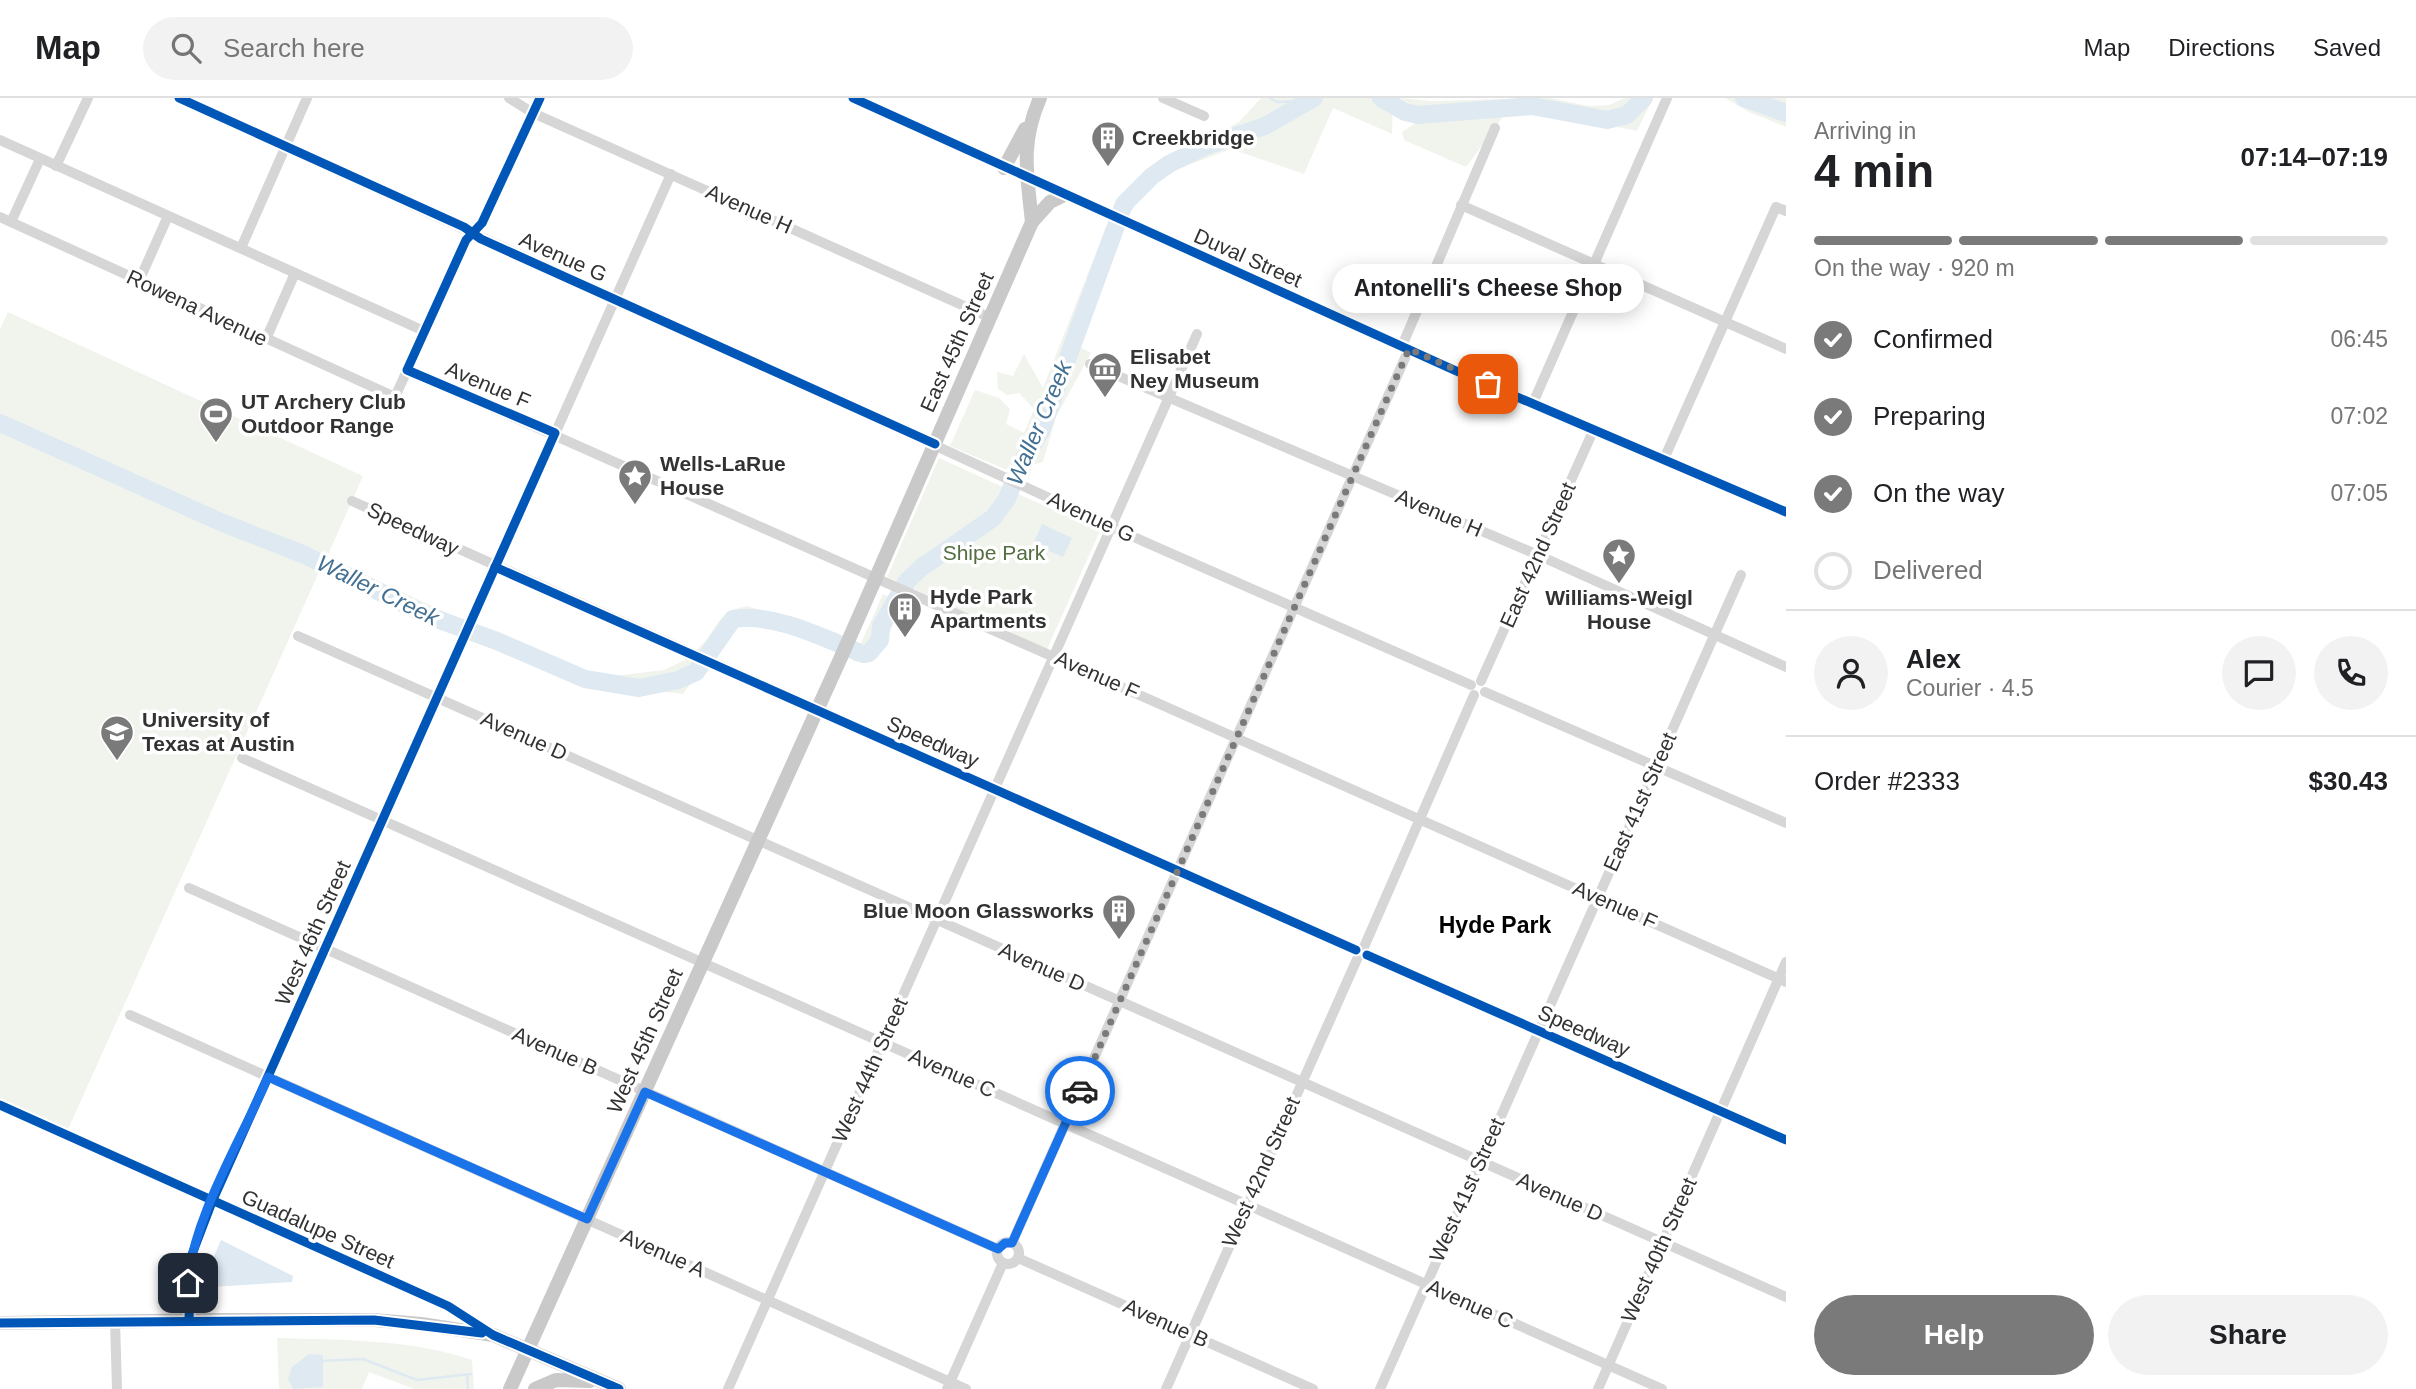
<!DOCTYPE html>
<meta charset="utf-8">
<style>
body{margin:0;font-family:Helvetica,sans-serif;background:#f2f2f2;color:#202124;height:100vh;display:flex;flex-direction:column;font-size:26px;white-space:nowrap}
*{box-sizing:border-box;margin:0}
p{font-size:23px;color:#757577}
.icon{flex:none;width:38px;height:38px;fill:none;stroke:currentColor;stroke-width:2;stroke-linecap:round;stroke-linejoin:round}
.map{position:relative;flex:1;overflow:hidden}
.side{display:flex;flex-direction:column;background:#fff;width:630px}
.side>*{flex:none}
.pin{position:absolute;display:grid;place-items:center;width:60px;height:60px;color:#fff;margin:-30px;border-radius:14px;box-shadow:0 4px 10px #0006}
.courier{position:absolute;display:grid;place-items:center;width:70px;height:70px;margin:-35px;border:5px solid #1a73e8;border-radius:50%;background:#fff;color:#222;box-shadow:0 2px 9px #0007}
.bubble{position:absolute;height:49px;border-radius:24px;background:#fff;box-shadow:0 4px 18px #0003;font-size:23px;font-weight:600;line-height:49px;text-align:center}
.summary em{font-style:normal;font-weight:600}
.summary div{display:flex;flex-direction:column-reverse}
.summary{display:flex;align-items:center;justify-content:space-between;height:119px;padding:0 28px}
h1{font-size:46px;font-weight:600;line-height:52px}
.bar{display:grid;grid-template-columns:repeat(4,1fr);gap:10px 7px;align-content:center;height:84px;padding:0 28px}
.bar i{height:9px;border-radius:5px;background:#e0e0e0}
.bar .on{background:#7a7a7a}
.bar p{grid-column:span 4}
.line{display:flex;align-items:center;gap:18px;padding:0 28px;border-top:2px solid #e0e0e0}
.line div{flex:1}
.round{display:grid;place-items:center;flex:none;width:74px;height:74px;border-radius:37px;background:#f2f2f2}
ol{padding:0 28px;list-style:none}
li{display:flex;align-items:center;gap:21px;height:77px}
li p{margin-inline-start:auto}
li .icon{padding:7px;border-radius:50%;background:#7a7a7a;color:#fff;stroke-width:4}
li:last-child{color:#757577}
li i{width:38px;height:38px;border:4px solid #e0e0e0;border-radius:50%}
.primary-button{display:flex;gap:14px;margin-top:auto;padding:14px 28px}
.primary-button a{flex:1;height:80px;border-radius:42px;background:#7a7a7a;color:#fff;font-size:28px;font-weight:600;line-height:80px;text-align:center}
.primary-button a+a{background:#f2f2f2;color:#202124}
header{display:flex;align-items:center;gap:42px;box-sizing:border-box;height:98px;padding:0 35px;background:#fff;border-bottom:2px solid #e0e0e0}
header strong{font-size:33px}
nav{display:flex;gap:38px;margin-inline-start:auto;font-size:24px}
.search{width:490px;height:63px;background:#f2f2f2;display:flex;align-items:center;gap:18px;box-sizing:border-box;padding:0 24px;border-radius:38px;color:#757577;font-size:26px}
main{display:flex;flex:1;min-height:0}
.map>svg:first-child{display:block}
.green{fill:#f1f4ed}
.water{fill:#dee9f2}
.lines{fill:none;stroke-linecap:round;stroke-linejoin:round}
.stream{stroke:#dee9f2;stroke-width:2.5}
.river{stroke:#dee9f2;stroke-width:18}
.minor{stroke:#d6d6d6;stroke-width:10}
.major{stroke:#c9c9c9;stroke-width:14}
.cycleway-casing{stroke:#fff;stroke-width:13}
.cycleway{stroke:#0057b8;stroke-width:9}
.done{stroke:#7a7a7a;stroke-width:7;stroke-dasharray:0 12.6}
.route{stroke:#1a73e8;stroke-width:9}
.labels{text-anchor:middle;stroke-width:7;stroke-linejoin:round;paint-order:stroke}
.poi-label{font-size:21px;font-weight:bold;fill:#323232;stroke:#fff;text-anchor:start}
.street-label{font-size:21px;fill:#323232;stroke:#fff}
.park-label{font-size:21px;fill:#546d41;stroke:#fff}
.water-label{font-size:23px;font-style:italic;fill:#437092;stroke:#fff}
.neighbourhood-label{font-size:23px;font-weight:bold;fill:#000;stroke:#fff}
</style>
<header>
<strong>Map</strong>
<div class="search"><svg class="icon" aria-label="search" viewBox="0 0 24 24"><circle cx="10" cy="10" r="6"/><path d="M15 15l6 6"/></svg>Search here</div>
<nav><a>Map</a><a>Directions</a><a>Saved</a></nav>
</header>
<main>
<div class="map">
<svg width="1786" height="1291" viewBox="0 0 1786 1291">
<rect width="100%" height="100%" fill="#fff"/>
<!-- green -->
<g class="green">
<polygon points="1261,0 1393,0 1392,36 1333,10 1304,76 1231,51 1151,81 1131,114 1115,107 1158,67 1239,24"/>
<polygon points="1400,0 1431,3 1550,0 1588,8 1609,7 1625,0 1653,0 1637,33 1539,13 1505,16 1466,69 1404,42 1402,34 1417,24 1422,14"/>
<polygon points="1725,0 1786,0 1786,29 1749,14"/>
<polygon points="1106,129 1120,136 1078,248 1091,255 1056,319 1043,364 1032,367 1029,381 950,348 975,292 999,300 1010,311 1006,326 1024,335 1034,311 1019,295 1007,297 998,291 997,274 1013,278 1024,256 1043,290"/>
<polygon points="8,214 363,378 327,459 462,522 457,536 320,472 65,1038 0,1007 0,231"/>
<polygon points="939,360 1100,433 1047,551 887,479"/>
<path d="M883 496 902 505C892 526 883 567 853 563Z"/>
<path d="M747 508 837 535 830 550C811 542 756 518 736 530 726 536 719 550 712 559L696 553C719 532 713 515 747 508Z"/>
<polygon points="475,527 594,577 622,577 664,572 687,561 704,567 683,596 566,582 469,541"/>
<path d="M277 1240C342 1242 410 1241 472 1262L474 1291H414L369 1274 362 1291H279Z"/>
</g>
<!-- water -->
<g class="water">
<polygon points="1042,426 1072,440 1063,459 1033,446"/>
<polygon points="221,1142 293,1178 292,1184 211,1189 208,1172"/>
<polygon points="309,1256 323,1257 323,1289 293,1291 288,1281 292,1269"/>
</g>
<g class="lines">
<!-- stream -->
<g class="stream">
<polyline points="1270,0 1277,4 1307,3"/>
<polyline points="322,1263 363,1261 417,1282 471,1276"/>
<polyline points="467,1277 468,1291"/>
</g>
<!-- river -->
<g class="river">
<polyline points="1381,0 1405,14 1418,17 1532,8 1607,22 1627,17 1644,0"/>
<polyline points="1744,0 1786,15"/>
<path d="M0 325 223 425 305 457 426 517 497 543 585 581 639 590 678 582 696 574 733 521C777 515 823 540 863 556L869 555 880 542 881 528 907 483 922 469 993 420 1007 401 1020 367 1041 333 1124 106 1152 78 1169 66 1206 48 1265 28 1314 0"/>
</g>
<!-- minor -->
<g class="minor">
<polyline points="179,0 1145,444 1471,587"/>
<polyline points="509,0 533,15 991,220"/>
<polyline points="853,0 1454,272 1786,414"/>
<polyline points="1163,0 1204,18"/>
<polyline points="0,42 424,233"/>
<polyline points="56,68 88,0"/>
<polyline points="1461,107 1786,251"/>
<polyline points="0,119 395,299 466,142 482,125 540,0"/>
<polyline points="11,124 40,61"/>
<polyline points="241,150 307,0"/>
<polyline points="139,183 168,118"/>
<polyline points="266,241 295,175"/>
<polyline points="1402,248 1495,30"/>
<polyline points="1090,266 1538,457 1786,569"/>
<polyline points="407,272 1786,884"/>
<polyline points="1533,305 1667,0"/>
<polyline points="1664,361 1776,109 1786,113"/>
<polyline points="352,403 1356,852"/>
<polyline points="298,538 1786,1199"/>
<polyline points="1481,583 1594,331"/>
<polyline points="1485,594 1786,725"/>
<polyline points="242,660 1662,1291"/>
<polyline points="189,790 998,1151"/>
<polyline points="1364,849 1474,597"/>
<polyline points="1367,857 1786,1042"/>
<polyline points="130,917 966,1291"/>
<polyline points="0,1007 448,1208 491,1236"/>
<circle cx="1008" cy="1155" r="11"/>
<polyline points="1012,1145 1409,251"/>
<polyline points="1018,1160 1313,1291"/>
<polyline points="189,1222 191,1159 212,1104 671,76"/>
<polyline points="115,1223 117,1291"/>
<polyline points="728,1291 1197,236"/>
<polyline points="947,1291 1003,1165"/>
<polyline points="1166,1291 1358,859"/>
<polyline points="1380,1291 1741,477"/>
<polyline points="1598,1291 1786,864"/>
</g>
<!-- major -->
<g class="major">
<polyline points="1004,70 1025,31"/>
<polyline points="1032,124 1050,104 1064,97"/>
<polyline points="0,1225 226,1222 374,1222 421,1226 493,1237 619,1291"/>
<path d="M510 1291 842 557 1032 124C1027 76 1020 46 1040 0"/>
<polyline points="535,1291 556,1282 590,1283"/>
</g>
<!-- cycleway casing -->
<g class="cycleway-casing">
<g id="cycleway">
<polyline points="179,0 464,129 481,141 935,346"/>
<polyline points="853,0 1454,272 1786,414"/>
<polyline points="495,469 1356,852"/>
<polyline points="1367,857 1786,1042"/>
<polyline points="0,1007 448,1208 493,1237 619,1291"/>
<polyline points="189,1222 191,1159 212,1104 555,335 407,272 466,142 482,125 540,0"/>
<polyline points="0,1225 374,1222 482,1235"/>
</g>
</g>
<!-- cycleway -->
<use href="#cycleway" class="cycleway"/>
</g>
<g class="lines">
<!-- done -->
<polyline class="done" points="1080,993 1409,251 1488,286"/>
<!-- route -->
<path class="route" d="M188 1185C192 1121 243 1039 268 979L587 1121 645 994 998 1151 1005 1145H1012L1080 993"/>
</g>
<!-- icons -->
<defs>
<g id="building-pin" transform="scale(1.75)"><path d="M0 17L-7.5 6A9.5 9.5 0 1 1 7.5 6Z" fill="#7a7a7a" stroke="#fff"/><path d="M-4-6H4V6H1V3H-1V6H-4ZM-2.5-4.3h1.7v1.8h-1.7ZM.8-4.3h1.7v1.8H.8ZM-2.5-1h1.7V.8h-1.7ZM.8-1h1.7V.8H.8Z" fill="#fff"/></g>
<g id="museum-pin" transform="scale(1.75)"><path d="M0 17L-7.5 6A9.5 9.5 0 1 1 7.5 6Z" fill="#7a7a7a" stroke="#fff"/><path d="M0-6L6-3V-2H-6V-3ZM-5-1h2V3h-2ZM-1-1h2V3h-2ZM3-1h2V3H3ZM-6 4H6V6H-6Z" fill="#fff"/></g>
<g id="stadium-pin" transform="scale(1.75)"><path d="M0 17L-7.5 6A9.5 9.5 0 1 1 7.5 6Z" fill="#7a7a7a" stroke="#fff"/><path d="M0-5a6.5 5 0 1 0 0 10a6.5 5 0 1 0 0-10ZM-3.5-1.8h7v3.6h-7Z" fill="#fff"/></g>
<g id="sight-pin" transform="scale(1.75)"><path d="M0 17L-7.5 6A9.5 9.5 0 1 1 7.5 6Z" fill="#7a7a7a" stroke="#fff"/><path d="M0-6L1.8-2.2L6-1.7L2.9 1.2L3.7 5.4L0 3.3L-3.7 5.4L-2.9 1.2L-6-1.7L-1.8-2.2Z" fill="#fff"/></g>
<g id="university-pin" transform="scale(1.75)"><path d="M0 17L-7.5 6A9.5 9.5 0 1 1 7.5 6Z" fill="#7a7a7a" stroke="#fff"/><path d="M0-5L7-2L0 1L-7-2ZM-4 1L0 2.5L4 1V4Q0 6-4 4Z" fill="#fff"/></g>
</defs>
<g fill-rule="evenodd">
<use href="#building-pin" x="1108" y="40"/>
<use href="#museum-pin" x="1105" y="271"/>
<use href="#stadium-pin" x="216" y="316"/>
<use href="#sight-pin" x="635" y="378"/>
<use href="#sight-pin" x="1619" y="457"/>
<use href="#building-pin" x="905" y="511"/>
<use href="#university-pin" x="117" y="634"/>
<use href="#building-pin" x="1119" y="813"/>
</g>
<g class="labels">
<!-- poi labels -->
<g class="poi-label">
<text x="1132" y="47">Creekbridge</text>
<text x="1130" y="266">Elisabet<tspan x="1130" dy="24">Ney Museum</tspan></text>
<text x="241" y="311">UT Archery Club<tspan x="241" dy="24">Outdoor Range</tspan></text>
<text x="660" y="373">Wells-LaRue<tspan x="660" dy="24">House</tspan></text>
<text x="930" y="506">Hyde Park<tspan x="930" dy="24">Apartments</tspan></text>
<text x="1619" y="507" text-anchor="middle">Williams-Weigl<tspan x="1619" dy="24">House</tspan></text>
<text x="142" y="629">University of<tspan x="142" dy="24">Texas at Austin</tspan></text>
<text x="1094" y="820" text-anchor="end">Blue Moon Glassworks</text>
</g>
<!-- street labels -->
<g class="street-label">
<text transform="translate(749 111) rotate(24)" y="7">Avenue H</text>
<text transform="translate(563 159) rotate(24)" y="7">Avenue G</text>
<text transform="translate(1248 160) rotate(24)" y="7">Duval Street</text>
<text transform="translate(197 210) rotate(25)" y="7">Rowena Avenue</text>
<text transform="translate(957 244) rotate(-66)" y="7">East 45th Street</text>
<text transform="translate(488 287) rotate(23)" y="7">Avenue F</text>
<text transform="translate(1439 415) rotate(23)" y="7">Avenue H</text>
<text transform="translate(1091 419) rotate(25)" y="7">Avenue G</text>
<text transform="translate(413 431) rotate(25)" y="7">Speedway</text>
<text transform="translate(1538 457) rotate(-66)" y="7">East 42nd Street</text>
<text transform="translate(1097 577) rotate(24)" y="7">Avenue F</text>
<text transform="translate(524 638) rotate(24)" y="7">Avenue D</text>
<text transform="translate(933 644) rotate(24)" y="7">Speedway</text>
<text transform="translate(1640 704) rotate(-66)" y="7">East 41st Street</text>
<text transform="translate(1615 807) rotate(24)" y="7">Avenue F</text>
<text transform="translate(313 835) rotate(-66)" y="7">West 46th Street</text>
<text transform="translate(1042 869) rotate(24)" y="7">Avenue D</text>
<text transform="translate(1584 933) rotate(24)" y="7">Speedway</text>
<text transform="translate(645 943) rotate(-66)" y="7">West 45th Street</text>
<text transform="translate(555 953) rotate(24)" y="7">Avenue B</text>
<text transform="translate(870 972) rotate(-66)" y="7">West 44th Street</text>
<text transform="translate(952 975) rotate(24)" y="7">Avenue C</text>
<text transform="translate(1261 1074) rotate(-66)" y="7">West 42nd Street</text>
<text transform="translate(1467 1092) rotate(-66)" y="7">West 41st Street</text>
<text transform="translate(1560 1099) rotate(24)" y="7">Avenue D</text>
<text transform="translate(318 1131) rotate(24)" y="7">Guadalupe Street</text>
<text transform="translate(1659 1152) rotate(-66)" y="7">West 40th Street</text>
<text transform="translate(663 1155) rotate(24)" y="7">Avenue A</text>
<text transform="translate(1470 1206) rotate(24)" y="7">Avenue C</text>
<text transform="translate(1166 1225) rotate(24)" y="7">Avenue B</text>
</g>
<!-- park labels -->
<g class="park-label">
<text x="994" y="462">Shipe Park</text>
</g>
<!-- water labels -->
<g class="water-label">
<text transform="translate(1039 325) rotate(-67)" y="8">Waller Creek</text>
<text transform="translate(378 492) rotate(26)" y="8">Waller Creek</text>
</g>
<!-- neighbourhood labels -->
<g class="neighbourhood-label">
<text x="1495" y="835">Hyde Park</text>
</g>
</g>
</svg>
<div class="pin" style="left:1488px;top:286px;background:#ea580c"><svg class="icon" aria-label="bag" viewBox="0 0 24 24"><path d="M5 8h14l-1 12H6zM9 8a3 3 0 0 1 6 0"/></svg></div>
<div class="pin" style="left:188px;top:1185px;background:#1f2937"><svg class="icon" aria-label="home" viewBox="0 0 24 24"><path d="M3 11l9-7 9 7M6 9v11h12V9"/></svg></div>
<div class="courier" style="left:1080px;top:993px"><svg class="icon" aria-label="car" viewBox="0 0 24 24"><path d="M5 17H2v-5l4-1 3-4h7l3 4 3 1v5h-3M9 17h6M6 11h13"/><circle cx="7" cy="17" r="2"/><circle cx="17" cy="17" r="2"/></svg></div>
<div class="bubble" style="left:1332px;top:166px;width:312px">Antonelli's Cheese Shop</div>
</div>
<section class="side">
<div class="summary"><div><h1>4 min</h1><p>Arriving in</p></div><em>07:14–07:19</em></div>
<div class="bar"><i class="on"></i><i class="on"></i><i class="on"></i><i></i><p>On the way · 920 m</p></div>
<ol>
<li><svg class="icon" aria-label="check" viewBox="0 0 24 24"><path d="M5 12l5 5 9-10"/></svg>Confirmed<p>06:45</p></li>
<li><svg class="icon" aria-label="check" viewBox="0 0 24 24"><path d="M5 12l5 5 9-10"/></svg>Preparing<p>07:02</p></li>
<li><svg class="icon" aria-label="check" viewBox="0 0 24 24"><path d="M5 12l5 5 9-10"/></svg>On the way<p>07:05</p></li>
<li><i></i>Delivered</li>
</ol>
<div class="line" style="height:126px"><a class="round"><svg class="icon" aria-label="person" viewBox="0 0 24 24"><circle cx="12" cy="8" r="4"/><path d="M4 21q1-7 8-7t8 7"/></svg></a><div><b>Alex</b><p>Courier · 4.5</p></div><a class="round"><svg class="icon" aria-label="chat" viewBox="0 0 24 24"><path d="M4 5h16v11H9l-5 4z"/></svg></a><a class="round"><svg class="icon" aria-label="phone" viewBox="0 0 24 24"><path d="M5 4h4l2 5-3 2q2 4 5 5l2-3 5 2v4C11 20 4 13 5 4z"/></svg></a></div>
<div class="line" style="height:91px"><div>Order #2333</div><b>$30.43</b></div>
<div class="primary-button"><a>Help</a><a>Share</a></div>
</section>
</main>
